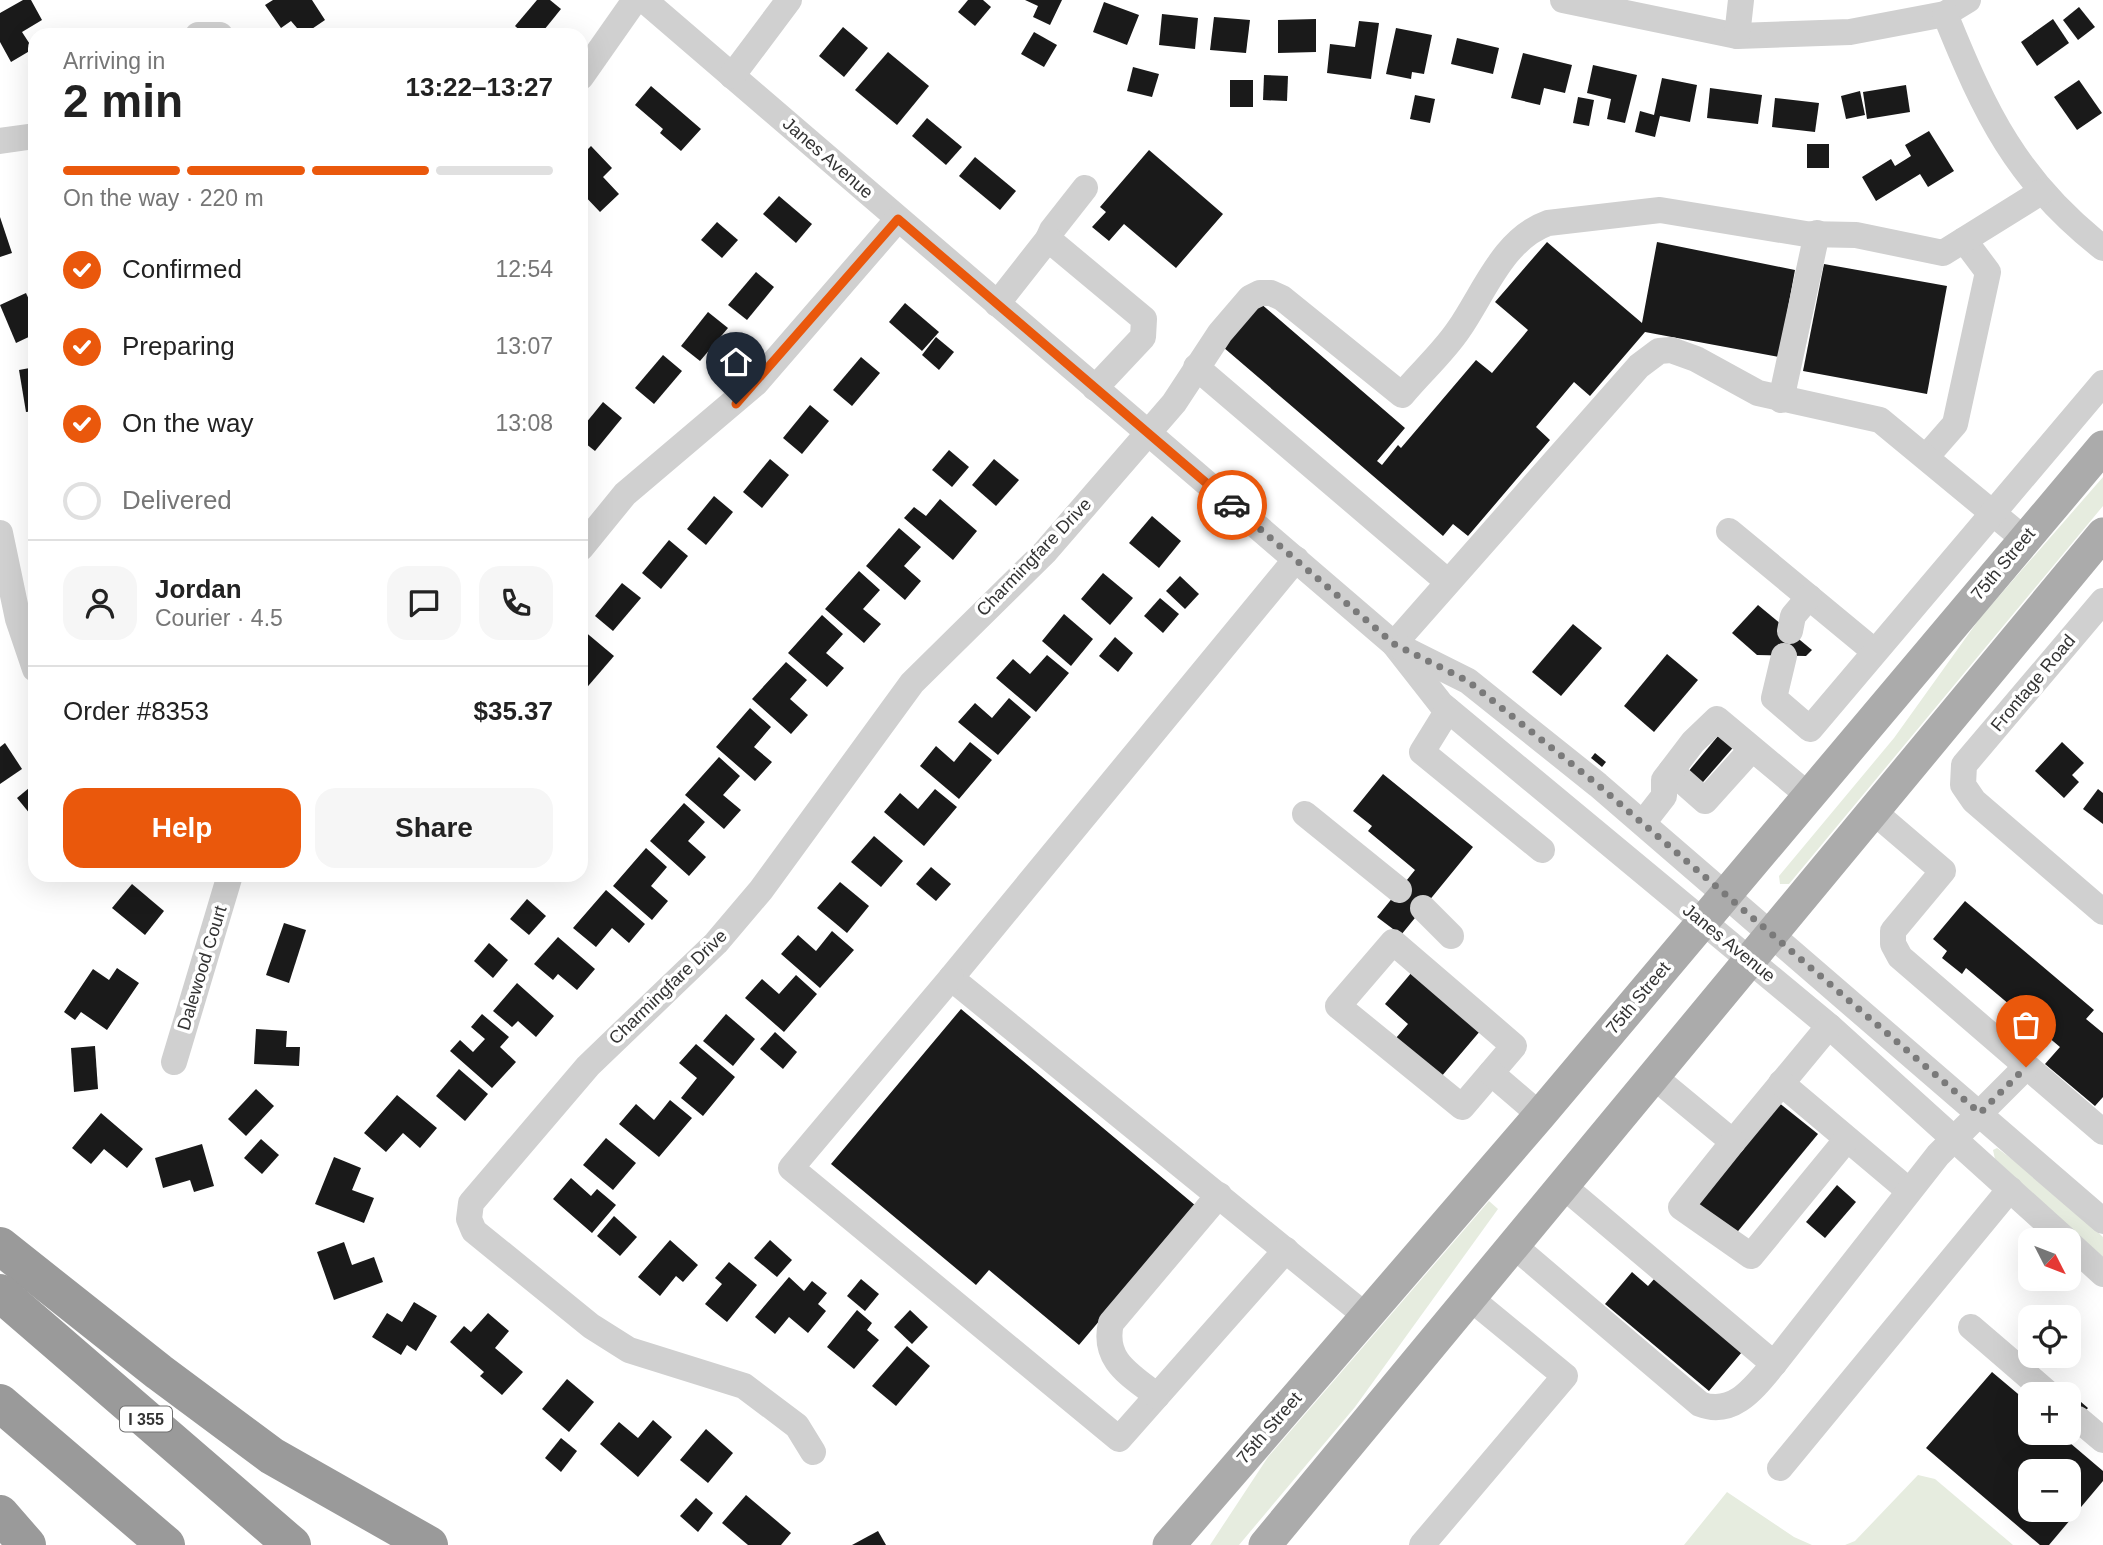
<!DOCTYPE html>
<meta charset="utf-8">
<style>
body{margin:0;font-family:Helvetica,sans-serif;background:#f6f6f6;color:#222;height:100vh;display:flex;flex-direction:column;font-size:26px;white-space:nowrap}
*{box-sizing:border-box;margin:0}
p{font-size:23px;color:#767676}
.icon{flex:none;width:38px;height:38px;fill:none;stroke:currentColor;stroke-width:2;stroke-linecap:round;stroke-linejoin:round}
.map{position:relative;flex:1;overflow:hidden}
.side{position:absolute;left:28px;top:28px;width:560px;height:854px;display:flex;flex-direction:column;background:#fff;border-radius:21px;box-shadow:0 7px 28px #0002}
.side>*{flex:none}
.needle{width:46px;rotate:132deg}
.tools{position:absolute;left:2018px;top:1228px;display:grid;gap:14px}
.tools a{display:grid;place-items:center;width:63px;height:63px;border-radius:14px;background:#fff;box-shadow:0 7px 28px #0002;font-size:35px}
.pin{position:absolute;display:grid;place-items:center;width:60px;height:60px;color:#fff;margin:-72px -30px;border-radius:50% 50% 50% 0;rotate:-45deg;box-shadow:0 0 7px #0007}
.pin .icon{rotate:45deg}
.courier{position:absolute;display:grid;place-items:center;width:70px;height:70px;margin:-35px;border:5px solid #ea580c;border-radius:50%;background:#fff;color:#222;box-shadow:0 2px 9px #0007}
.overview em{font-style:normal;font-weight:800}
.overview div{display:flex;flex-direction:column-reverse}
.overview{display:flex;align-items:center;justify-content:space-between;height:119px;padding:0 35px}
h1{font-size:46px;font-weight:800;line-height:52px}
.bar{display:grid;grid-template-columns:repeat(4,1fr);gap:10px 7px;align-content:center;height:84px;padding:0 35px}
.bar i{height:9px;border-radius:5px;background:#e0e0e0}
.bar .on{background:#ea580c}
.bar p{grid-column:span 4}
.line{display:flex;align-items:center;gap:18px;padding:0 35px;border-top:2px solid #e0e0e0}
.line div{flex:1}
.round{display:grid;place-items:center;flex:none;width:74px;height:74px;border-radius:21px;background:#f6f6f6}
ol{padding:0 35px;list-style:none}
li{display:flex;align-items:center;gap:21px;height:77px}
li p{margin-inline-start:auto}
li .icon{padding:7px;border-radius:50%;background:#ea580c;color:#fff;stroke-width:4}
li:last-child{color:#767676}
li i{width:38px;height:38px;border:4px solid #e0e0e0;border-radius:50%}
.action{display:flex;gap:14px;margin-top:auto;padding:14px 35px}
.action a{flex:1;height:80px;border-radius:21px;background:#ea580c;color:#fff;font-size:28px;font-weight:800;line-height:80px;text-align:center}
.action a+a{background:#f6f6f6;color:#222}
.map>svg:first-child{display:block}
.green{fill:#e6ecdf}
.building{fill:#1a1a1a;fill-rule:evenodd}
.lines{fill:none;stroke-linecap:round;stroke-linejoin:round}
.minor{stroke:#d0d0d0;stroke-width:26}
.major{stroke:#ababab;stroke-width:33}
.highway{stroke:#9a9a9a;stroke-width:38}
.done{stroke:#7a7a7a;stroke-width:7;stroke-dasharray:0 12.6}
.route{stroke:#ea580c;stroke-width:9}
.labels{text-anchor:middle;stroke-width:7;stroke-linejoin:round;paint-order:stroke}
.shield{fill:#fff;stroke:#707070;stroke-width:2}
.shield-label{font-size:16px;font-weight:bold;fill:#333}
.street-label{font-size:18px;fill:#333;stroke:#fff}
</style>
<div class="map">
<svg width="2103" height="1545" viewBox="0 0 2103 1545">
<rect width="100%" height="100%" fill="#fff"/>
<!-- green -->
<g class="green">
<polygon points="2103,477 2103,506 1789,884 1780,884 1779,876 1894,738 1980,618"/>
<polygon points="1997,1148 2043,1182 2103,1237 2103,1257 1995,1159 1993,1150"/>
<polygon points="1489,1201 1498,1209 1355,1407 1239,1545 1210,1545 1268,1457"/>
<polygon points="1918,1475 1935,1479 2013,1545 1845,1545 1855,1541"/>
<polygon points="1727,1492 1794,1537 1812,1545 1684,1545"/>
</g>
<!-- building -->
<g class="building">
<polygon points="23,0 31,0 42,20 22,32 33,49 11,62 0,42 0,13"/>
<polygon points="273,0 312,0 325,20 303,35 291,21 281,28 265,5"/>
<polygon points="537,0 550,0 561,9 540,35 525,35 515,26"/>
<polygon points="968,0 983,0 991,7 975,26 958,12"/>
<polygon points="1025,0 1062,0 1050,25 1033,17 1038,6"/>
<polygon points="1104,2 1139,15 1127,45 1093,32"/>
<polygon points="2079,7 2095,27 2078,40 2063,20"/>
<polygon points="1162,14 1198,18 1195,49 1159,45"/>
<polygon points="1214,17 1250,20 1246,53 1210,50"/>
<polygon points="1316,19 1316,52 1278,53 1278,20"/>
<polygon points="2053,19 2069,43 2037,66 2021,42"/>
<polygon points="1359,21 1379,23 1371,79 1327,73 1330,44 1355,47"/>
<polygon points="843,27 868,48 844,77 819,56"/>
<polygon points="1396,28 1432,35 1424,74 1412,72 1411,79 1386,74"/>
<polygon points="101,29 125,34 125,35 100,35"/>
<polygon points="1034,32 1057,45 1044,67 1021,54"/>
<polygon points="1457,38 1499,48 1493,74 1451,64"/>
<polygon points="888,52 929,86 897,125 855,90"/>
<polygon points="1523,53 1572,65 1565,93 1544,88 1540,105 1511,98"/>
<polygon points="1593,65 1637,75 1625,123 1607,119 1611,99 1587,93"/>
<polygon points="1133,67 1159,74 1152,97 1127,91"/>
<polygon points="1264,75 1288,76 1287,101 1263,100"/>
<polygon points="1662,78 1697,85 1690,122 1660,116 1655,137 1635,132 1640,111 1654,115"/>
<rect x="1230" y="80" width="23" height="27"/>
<polygon points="2079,80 2102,113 2077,130 2054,97"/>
<polygon points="1906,85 1910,112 1867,119 1863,92"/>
<polygon points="651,86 701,129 681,151 660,133 663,129 635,105"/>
<polygon points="1710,88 1762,95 1758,124 1707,118"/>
<polygon points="1860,91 1865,115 1846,119 1841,96"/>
<polygon points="1415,95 1435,99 1430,123 1410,119"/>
<polygon points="1578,97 1594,100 1589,126 1573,123"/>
<polygon points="1775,98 1819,103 1815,132 1772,127"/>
<polygon points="927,118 962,147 946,165 912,136"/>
<polygon points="1929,131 1954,171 1928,187 1920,174 1876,201 1862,177 1891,159 1895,166 1911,156 1905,145"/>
<rect x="1807" y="144" width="22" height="24"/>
<polygon points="591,146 612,168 603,177 619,194 600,212 581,192 581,156"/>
<polygon points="1149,150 1223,214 1176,268 1124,224 1109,241 1092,227 1106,212 1100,207"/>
<polygon points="975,157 1016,191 1000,210 959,176"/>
<polygon points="30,194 35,194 35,219 32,219"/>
<polygon points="779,196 812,224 796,243 763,214"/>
<polygon points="0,217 12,253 0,257"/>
<polygon points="717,222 738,240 722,258 701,240"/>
<polygon points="1547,242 1642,323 1657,242 1795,270 1779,357 1645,332 1590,396 1574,382 1536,427 1550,440 1468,536 1453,524 1443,536 1223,347 1260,303 1405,428 1377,461 1382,465 1398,445 1401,448 1476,360 1492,373 1528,330 1495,302"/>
<polygon points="1824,264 1947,286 1927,394 1803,371"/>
<polygon points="756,272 774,287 747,320 728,305"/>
<polygon points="26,293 35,313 35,334 16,343 0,305"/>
<polygon points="905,303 939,332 922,351 889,322"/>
<polygon points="708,312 728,328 700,361 681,346"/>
<polygon points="936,337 954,352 939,370 922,355"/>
<polygon points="663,355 682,371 654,404 635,388"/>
<polygon points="861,357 880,373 852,406 833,390"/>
<polygon points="35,367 35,411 26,412 19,370"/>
<polygon points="603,402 622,418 595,451 581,440 581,429"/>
<polygon points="810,405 829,421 802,454 783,438"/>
<polygon points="949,450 969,467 952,487 932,470"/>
<polygon points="770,459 789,475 762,508 743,492"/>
<polygon points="994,459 1019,480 996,506 972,485"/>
<polygon points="714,496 733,512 706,545 687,529"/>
<polygon points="940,499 977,531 953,560 904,518 914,507 926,516"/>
<polygon points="1152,516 1181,541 1159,568 1129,543"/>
<polygon points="899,528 921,547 904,566 921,581 905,600 866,566"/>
<polygon points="669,540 688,556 661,589 642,573"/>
<polygon points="859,571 880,590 863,609 881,624 864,643 825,609"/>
<polygon points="1103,573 1133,598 1110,625 1081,599"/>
<polygon points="1180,576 1199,594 1185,609 1166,591"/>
<polygon points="622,583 641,598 613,631 595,616"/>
<polygon points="1160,598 1179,614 1163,633 1144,616"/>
<polygon points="1758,605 1812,650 1806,656 1757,655 1732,633"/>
<polygon points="1064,614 1093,639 1071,666 1042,641"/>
<polygon points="822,615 843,634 826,653 844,668 827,687 788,653"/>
<polygon points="1573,624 1602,648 1561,696 1532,672"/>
<polygon points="583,630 614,656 583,692 581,690"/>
<polygon points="1115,637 1133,653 1118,672 1099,656"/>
<polygon points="1667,654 1698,680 1654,732 1624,706"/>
<polygon points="1047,655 1069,673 1036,712 996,678 1013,659 1030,674"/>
<polygon points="786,662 807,680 790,699 808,715 791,734 752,699"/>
<polygon points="1009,698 1031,717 998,755 958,722 975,703 992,718"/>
<polygon points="750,708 771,727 754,747 772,762 755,781 716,747"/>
<polygon points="1723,730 1737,743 1697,789 1683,778"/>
<polygon points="970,742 992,760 959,799 920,766 936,746 954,762"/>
<polygon points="2062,742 2084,763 2072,775 2079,782 2064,798 2035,771"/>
<polygon points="5,743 22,769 0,784 0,747"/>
<polygon points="1595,753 1606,762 1602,767 1591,758"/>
<polygon points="719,757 740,776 723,795 741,810 724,829 685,795"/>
<polygon points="1383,774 1473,847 1401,935 1377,917 1415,870 1368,831 1372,826 1353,811"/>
<polygon points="35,783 35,820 17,798"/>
<polygon points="935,789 957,807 924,846 884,812 900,793 918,809"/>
<polygon points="2098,789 2103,793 2103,824 2083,809"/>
<polygon points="684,803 705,822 688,841 706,857 689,876 650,841"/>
<polygon points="874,836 903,861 881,887 851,862"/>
<polygon points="646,848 667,867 651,886 668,901 652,920 613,886"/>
<polygon points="931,867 951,884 936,901 916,884"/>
<polygon points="840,882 869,906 847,933 817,908"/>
<polygon points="132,884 164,911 145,935 112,908"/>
<polygon points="606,890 645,924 629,943 612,928 596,947 573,928"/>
<polygon points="527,899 546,916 529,935 510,919"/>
<polygon points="1965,901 2094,1010 2086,1019 2103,1033 2103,1097 2095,1106 2045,1064 2060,1047 1966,968 1962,974 1942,958 1947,951 1933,939"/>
<polygon points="284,923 306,930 289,983 266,975"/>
<polygon points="832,931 854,950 820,988 781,954 798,935 816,951"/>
<polygon points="558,937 595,969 577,990 558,974 553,980 534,964"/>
<polygon points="489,943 508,960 493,978 474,961"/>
<polygon points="117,968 139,983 107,1030 81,1012 75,1020 64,1012 93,969 109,980"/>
<polygon points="1412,972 1481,1030 1435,1084 1390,1045 1408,1024 1385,1004"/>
<polygon points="796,975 817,994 784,1032 745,998 762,979 779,994"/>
<polygon points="517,983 554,1016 536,1037 518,1021 512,1027 493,1011"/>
<polygon points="961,1009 1196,1206 1079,1345 989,1270 976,1285 831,1164"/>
<polygon points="482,1014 509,1037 500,1047 516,1062 492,1088 450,1051 460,1040 473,1052 485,1039 471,1027"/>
<polygon points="726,1014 755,1039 733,1066 703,1041"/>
<polygon points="256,1029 287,1031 286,1047 300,1047 299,1066 254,1064"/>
<polygon points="775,1032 797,1052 783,1069 760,1049"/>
<polygon points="696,1044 735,1077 703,1116 681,1098 697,1078 679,1063"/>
<polygon points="95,1046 98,1089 74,1092 71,1048"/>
<polygon points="459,1069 488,1094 465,1121 436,1096"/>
<polygon points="256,1089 274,1106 246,1136 228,1119"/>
<polygon points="397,1095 437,1128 420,1148 403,1133 386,1152 364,1133"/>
<polygon points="670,1100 692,1118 659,1157 619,1124 636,1104 654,1120"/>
<polygon points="1778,1102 1818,1134 1734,1236 1694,1203"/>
<polygon points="101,1113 143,1149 127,1168 104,1149 91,1164 72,1148"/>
<polygon points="606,1138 636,1163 613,1190 583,1165"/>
<polygon points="261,1139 279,1155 262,1174 244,1158"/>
<polygon points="202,1144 214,1186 194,1192 190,1180 163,1188 155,1158"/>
<polygon points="334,1157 361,1168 352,1190 374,1198 364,1223 315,1204"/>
<polygon points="571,1178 591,1196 597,1189 616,1205 592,1233 553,1199"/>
<polygon points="1837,1185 1856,1202 1825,1238 1806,1222"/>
<polygon points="614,1216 637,1237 620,1256 597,1236"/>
<polygon points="670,1240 698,1265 683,1282 676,1276 660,1296 638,1277"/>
<polygon points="770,1240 792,1260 777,1277 754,1258"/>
<polygon points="344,1242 352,1265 374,1257 383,1282 334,1300 317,1252"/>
<polygon points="729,1262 757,1285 727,1322 705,1304 722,1284 715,1278"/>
<polygon points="1632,1272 1648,1286 1655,1278 1742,1352 1709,1391 1605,1304"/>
<polygon points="789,1277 804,1291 812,1281 827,1293 818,1304 826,1311 808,1333 789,1317 775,1334 755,1317"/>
<polygon points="861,1279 879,1294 865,1311 847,1296"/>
<polygon points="414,1302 437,1316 416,1351 407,1345 401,1355 372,1337 387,1313 402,1322"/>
<polygon points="857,1310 872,1323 867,1330 879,1340 854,1369 827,1347"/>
<polygon points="910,1310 928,1327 912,1344 894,1327"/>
<polygon points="488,1313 509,1331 495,1348 523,1372 502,1395 480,1376 484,1372 450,1342 464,1326 471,1332"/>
<polygon points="907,1346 930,1366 896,1406 872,1386"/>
<path d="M1992 1372 2030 1404V1433H2066L2063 1437 2103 1471V1481L2049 1545H2040L1926 1448ZM2030 1472H2068V1510H2030Z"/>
<polygon points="567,1379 594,1402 569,1432 542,1409"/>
<polygon points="2060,1384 2088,1408 2068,1430 2068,1395 2050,1395"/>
<polygon points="653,1420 672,1437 638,1477 600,1444 619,1422 638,1438"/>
<polygon points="706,1429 733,1453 708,1483 680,1460"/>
<polygon points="561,1438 577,1451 561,1472 545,1458"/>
<polygon points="746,1495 791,1533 781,1545 748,1545 722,1523"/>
<polygon points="696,1498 713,1513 698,1532 680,1516"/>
<polygon points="878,1531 886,1545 852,1545"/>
</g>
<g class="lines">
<!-- minor -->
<g class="minor">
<polyline points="644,0 1394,644 1441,704 1829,1026 2067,1241"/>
<polyline points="1563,0 1737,36 1850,32 1945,14 1968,0"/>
<path d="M1945 14C1985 113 2017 181 2103 248"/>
<polyline points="198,35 220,35"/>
<polyline points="1737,36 1741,0"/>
<polyline points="732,76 789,0"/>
<polyline points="581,77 635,0"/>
<polyline points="0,141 35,136"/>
<polyline points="1048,239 1052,230 1085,188"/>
<polyline points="997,304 1048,239 1144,319 1143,337 1095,388"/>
<polyline points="1196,367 1448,582"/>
<polyline points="1781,400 1817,233"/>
<polyline points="1927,456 1955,424 1988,272 1964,240"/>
<polyline points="1729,531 1874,651"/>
<polyline points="0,533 18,619 35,669"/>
<polyline points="581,548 625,494 756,383 898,219"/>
<polyline points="1296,559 951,978 1366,1316"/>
<polyline points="2103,601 1964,765 1963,785 1974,801 2103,912"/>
<polyline points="1790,631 1793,616 1809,597"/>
<polyline points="1394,644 1639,366 1659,351 1671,350 1696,359 1758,393 1880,420 2024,539"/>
<polyline points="1402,648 1468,681 1598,785 2103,1221"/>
<polyline points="1784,656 1774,698 1810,729 2103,383"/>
<polyline points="1448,710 1422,752 1542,850"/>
<polyline points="1671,771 1705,801 1751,750"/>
<polyline points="1874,812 1943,871 1893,931 1893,944 1900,957 2103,1132"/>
<polyline points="1305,814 1399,890"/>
<polyline points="1643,823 1664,796 1664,780 1693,742 1717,719 1808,795"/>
<polyline points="1423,908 1451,936"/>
<polygon points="1393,942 1514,1046 1462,1107 1338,1006"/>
<polyline points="951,978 791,1168 1119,1439 1286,1250"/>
<polyline points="174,1062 230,875"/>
<polyline points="1491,1073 1540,1115"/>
<polyline points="1652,1075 1733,1142 1829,1026"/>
<polyline points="1781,1083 1908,1190"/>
<polyline points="1733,1142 1681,1207 1751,1256 1847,1139"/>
<polyline points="1562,1185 1774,1364"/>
<polyline points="2068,1242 2103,1274"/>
<path d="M1513 1245 1700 1404C1733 1417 1754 1388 1774 1364L1938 1155 2026 1067"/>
<polyline points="1971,1327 2050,1395"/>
<path d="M1157 1396C1131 1375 1102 1361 1111 1323L1219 1195"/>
<polyline points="2078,1419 2103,1440"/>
<path d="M813 1452 797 1426 744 1386 629 1350 591 1326 474 1231 469 1219 471 1203 588 1066 716 943 761 890 912 683 1045 552 1174 403 1220 333 1250 298 1260 293H1271L1282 298 1402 395C1420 373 1443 353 1459 329 1484 293 1503 239 1548 223L1660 210 1806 234 1856 235 1943 253 2041 192"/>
<polyline points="1780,1468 2010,1189"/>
<polyline points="1422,1545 1565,1376 1470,1298"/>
</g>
<!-- major -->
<g class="major">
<polyline points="1169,1545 1540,1115 2103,447"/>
<polyline points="1265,1545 2103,534"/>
</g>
<!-- highway -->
<g class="highway">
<polyline points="0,1246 159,1372 272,1456 429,1545"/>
<polyline points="0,1293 292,1545"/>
<polyline points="0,1403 166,1545"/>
<polyline points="0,1514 27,1545"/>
</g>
</g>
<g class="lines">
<!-- done -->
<polyline class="done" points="1232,505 1394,644 1468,681 1598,785 1980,1113 2026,1067"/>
<!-- route -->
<polyline class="route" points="736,404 898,219 1232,505"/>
</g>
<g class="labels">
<!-- shield labels -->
<rect class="shield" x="120" y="1406.5" width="52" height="25" rx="5"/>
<g class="shield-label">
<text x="146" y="1425">I 355</text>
</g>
<!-- street labels -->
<g class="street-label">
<text transform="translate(828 158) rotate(41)" y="6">Janes Avenue</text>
<text transform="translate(1034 557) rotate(-46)" y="6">Charmingfare Drive</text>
<text transform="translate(2003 564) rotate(-50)" y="6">75th Street</text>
<text transform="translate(2033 683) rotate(-50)" y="6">Frontage Road</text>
<text transform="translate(1729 943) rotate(39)" y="6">Janes Avenue</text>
<text transform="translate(202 968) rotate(-73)" y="6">Dalewood Court</text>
<text transform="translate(668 987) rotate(-44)" y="6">Charmingfare Drive</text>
<text transform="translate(1638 998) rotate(-50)" y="6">75th Street</text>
<text transform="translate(1269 1428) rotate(-49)" y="6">75th Street</text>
</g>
</g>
</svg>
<div class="tools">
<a><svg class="needle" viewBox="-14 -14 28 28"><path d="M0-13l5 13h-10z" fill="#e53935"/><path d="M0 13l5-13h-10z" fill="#767676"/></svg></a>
<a><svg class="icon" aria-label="locate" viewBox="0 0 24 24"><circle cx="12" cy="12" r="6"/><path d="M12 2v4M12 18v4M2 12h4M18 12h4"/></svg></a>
<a>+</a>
<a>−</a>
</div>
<div class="pin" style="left:2026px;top:1067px;background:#ea580c"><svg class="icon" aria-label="bag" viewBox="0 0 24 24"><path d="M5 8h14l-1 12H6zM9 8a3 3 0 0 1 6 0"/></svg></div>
<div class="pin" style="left:736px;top:404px;background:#1f2937"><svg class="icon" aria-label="home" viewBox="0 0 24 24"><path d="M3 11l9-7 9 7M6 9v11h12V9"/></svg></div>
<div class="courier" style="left:1232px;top:505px"><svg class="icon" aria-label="car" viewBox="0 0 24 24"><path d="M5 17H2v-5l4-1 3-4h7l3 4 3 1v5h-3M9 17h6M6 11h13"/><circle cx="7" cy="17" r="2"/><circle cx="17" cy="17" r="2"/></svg></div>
<section class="side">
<div class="overview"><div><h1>2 min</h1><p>Arriving in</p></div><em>13:22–13:27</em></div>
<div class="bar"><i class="on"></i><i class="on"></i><i class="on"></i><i></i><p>On the way · 220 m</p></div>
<ol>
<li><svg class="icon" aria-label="check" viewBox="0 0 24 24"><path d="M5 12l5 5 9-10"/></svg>Confirmed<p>12:54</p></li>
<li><svg class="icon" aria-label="check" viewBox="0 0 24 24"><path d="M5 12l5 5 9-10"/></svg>Preparing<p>13:07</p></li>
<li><svg class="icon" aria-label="check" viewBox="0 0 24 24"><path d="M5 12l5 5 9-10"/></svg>On the way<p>13:08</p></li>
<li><i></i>Delivered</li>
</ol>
<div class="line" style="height:126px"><a class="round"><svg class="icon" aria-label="person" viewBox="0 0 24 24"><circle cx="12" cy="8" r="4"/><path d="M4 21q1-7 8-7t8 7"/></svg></a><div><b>Jordan</b><p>Courier · 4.5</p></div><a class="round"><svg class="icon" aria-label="chat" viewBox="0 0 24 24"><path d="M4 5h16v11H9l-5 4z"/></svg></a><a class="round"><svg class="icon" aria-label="phone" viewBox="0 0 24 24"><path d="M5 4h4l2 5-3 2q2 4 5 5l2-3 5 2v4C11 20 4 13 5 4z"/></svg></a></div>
<div class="line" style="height:91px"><div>Order #8353</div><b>$35.37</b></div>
<div class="action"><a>Help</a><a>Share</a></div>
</section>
</div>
